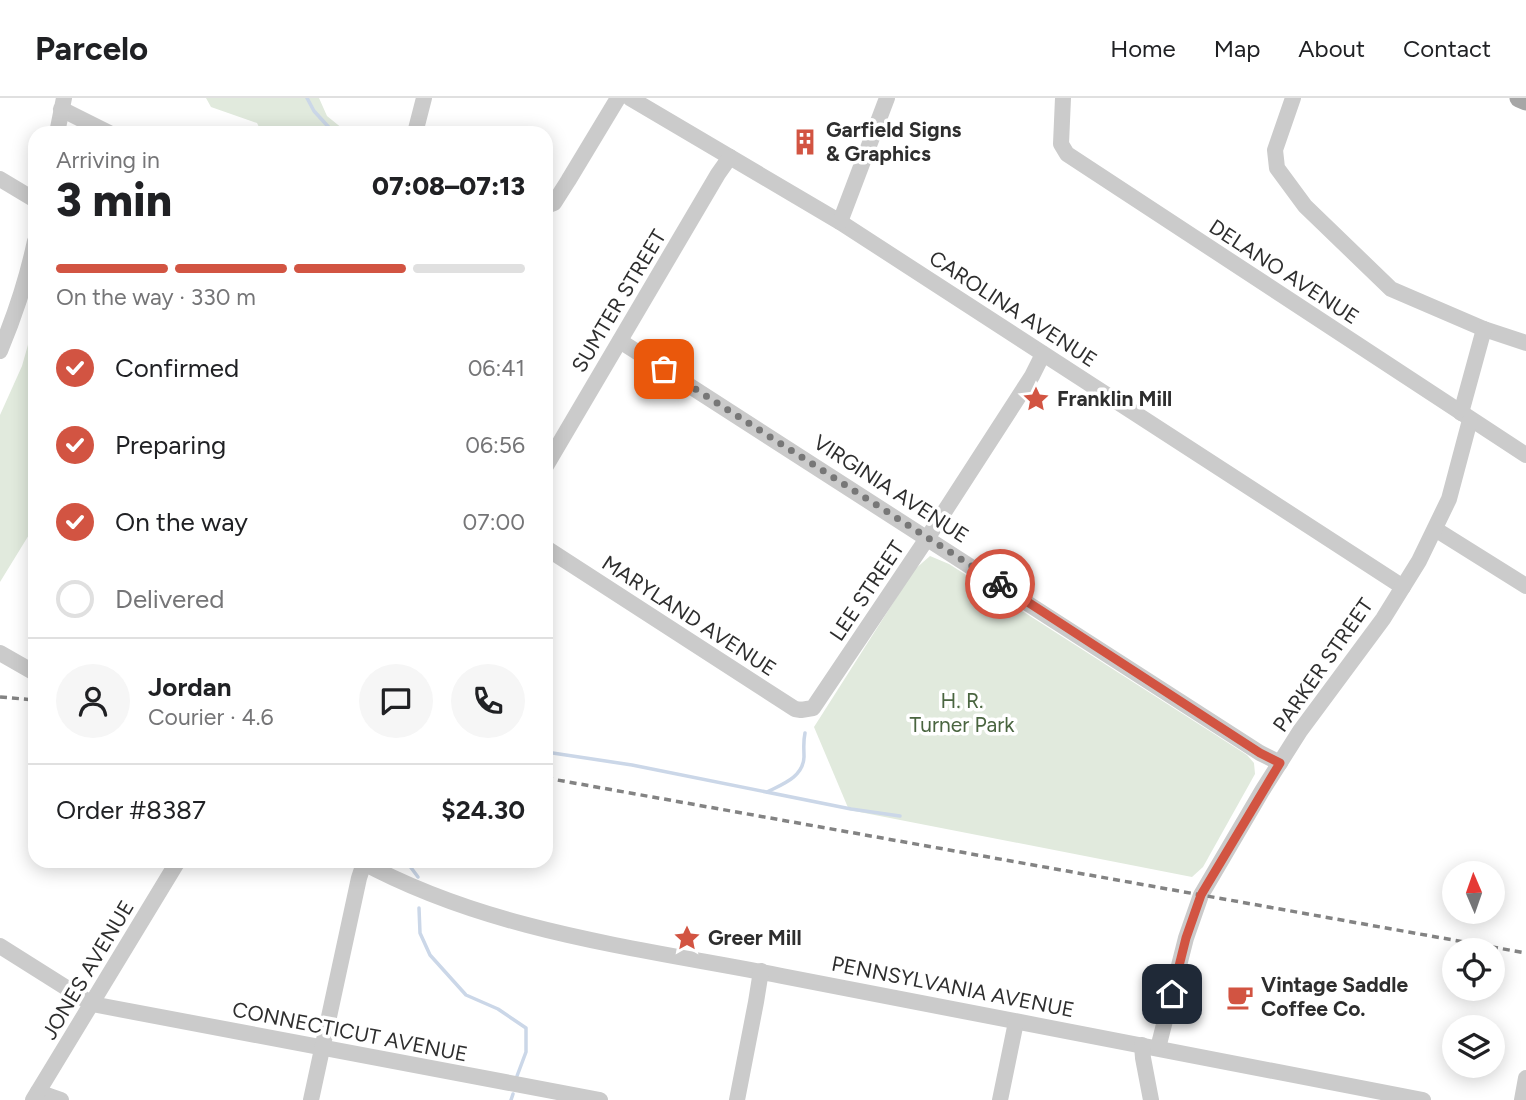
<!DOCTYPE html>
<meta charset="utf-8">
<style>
body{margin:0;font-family:Figtree,sans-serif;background:#f6f6f6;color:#202124;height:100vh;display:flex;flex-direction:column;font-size:26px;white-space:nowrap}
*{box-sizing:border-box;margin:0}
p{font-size:23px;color:#757577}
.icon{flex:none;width:38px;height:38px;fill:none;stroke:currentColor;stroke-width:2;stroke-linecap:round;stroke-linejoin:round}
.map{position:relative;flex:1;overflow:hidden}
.side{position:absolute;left:28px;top:28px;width:525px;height:742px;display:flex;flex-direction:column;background:#fff;border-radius:21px;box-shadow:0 4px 18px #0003}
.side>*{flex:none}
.needle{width:46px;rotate:358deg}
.tools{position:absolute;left:1442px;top:763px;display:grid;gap:14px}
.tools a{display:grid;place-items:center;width:63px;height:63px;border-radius:50%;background:#fff;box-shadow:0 4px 18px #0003;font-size:35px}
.pin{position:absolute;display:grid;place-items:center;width:60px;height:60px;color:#fff;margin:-30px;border-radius:14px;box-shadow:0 4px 10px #0006}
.courier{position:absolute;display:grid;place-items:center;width:70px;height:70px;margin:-35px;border:5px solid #d25442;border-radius:50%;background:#fff;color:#222;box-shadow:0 2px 9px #0007}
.overview em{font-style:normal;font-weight:800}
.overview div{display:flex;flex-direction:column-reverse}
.overview{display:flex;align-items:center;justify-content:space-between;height:119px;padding:0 28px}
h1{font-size:46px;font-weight:800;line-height:52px}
.bar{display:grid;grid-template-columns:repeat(4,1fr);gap:10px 7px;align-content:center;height:84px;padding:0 28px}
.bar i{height:9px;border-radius:5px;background:#e0e0e0}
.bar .on{background:#d25442}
.bar p{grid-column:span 4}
.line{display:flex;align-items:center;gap:18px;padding:0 28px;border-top:2px solid #e0e0e0}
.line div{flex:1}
.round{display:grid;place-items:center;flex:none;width:74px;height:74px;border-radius:37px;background:#f6f6f6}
ol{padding:0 28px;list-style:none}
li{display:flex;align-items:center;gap:21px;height:77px}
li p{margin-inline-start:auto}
li .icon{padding:7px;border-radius:50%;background:#d25442;color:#fff;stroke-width:4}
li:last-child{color:#757577}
li i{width:38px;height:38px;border:4px solid #e0e0e0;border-radius:50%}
header{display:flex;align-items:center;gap:42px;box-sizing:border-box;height:98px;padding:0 35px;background:#fff;border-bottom:2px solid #e0e0e0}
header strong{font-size:33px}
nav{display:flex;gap:38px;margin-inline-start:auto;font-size:24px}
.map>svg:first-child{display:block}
.green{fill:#e1eadd}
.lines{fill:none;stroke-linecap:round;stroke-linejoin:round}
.stream{stroke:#cbd7e8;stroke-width:3.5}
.minor{stroke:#cbcbcb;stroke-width:16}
.major{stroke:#a6a6a6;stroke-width:19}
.rail{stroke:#838383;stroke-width:3.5;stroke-dasharray:7 5;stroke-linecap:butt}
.done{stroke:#777;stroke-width:7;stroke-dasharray:0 12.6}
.route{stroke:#d25442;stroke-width:9}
.labels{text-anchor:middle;stroke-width:7;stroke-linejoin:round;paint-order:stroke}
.poi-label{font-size:21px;font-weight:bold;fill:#2e2e2e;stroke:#fff;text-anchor:start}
.street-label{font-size:21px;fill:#2e2e2e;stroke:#fff}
.park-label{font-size:21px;fill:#4a6540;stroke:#fff}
</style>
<header>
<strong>Parcelo</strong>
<nav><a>Home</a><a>Map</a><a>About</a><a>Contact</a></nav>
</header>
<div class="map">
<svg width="1526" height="1002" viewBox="0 0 1526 1002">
<rect width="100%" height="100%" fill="#fff"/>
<!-- green -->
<g class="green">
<polygon points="206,0 319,0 327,18 348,35 262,35 257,25 211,9"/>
<polygon points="35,222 35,427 0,484 0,317 22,268"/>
<polygon points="930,458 949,466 1247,657 1254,665 1255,676 1203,769 1192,779 849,712 814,629 914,472"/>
</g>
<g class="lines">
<!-- stream -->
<g class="stream">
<polyline points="307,0 314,13 334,35"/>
<polyline points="546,654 632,667 851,711 900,718"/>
<path d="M767 694C783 686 803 679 804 659 804 650 803 644 805 635"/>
<polyline points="406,763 418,779"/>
<polyline points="419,810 420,835 430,857 466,897 498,911 526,930 526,954 517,978"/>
<polyline points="511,1002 513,996"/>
</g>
<!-- minor -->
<g class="minor">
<polyline points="630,0 840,124 1403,489"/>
<polyline points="1063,0 1061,46 1067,56 1526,357"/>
<polyline points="1293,0 1275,52 1277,70 1305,108 1391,191 1484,231 1526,245"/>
<polyline points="61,11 109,35"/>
<polyline points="57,35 64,0"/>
<polyline points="415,35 424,0"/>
<polyline points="0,81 35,102"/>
<polyline points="546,108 554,105 568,83 618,0"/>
<polyline points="840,124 887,0"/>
<polyline points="620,243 1260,655 1280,665"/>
<path d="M0 253C15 217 27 181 35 143"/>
<polyline points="1461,315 1484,231"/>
<polyline points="546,368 718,76 730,59"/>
<polyline points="1435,431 1526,488"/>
<polyline points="546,450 795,611 801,612 813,610 928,439 1032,278 1043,256"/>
<polyline points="0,555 35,575"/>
<path d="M360 763C490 834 639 850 782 878 995 920 1209 960 1423 1002"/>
<polyline points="0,848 92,906 600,1002"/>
<polyline points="1142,947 1143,960 1151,1002"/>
<polyline points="1158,950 1186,840 1201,797 1262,693 1300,633 1383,521 1419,463 1449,401 1470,322"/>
<polyline points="38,994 61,1002"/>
<polyline points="33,1002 178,763"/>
<polyline points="311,1002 359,780 364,765"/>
<polyline points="737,1002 756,904 761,873"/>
<polyline points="1000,1002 1016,924"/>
<polyline points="1522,1002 1526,980"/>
</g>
<!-- major -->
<polyline class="major" points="1519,0 1526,3"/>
<!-- rail -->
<g class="rail">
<polyline points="0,599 35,602"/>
<polyline points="546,680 1526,855"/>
</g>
</g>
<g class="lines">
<!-- done -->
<polyline class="done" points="664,271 1000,486"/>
<!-- route -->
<polyline class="route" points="1000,486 1260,655 1280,665 1201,797 1186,840 1172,896"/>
</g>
<!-- icons -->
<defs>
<g id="building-bare" transform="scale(2.1)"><path d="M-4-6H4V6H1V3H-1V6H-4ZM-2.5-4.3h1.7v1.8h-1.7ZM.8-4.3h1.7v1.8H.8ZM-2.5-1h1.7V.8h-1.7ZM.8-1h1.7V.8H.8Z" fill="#d25442" stroke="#fff" stroke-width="2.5" paint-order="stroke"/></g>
<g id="sight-bare" transform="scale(2.1)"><path d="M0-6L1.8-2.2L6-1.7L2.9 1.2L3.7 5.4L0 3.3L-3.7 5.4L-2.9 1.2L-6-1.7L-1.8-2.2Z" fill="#d25442" stroke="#fff" stroke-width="2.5" paint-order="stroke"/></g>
<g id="cafe-bare" transform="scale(2.1)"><path d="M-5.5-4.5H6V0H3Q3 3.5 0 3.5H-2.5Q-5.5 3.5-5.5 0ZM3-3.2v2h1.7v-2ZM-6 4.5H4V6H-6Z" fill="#d25442" stroke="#fff" stroke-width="2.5" paint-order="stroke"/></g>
</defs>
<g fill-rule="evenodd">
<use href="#building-bare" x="805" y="44"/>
<use href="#sight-bare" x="1036" y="301"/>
<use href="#sight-bare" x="687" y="840"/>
<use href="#cafe-bare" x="1240" y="899"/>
</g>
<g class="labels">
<!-- poi labels -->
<g class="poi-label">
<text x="826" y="39">Garfield Signs<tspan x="826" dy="24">&amp; Graphics</tspan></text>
<text x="1057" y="308">Franklin Mill</text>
<text x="708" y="847">Greer Mill</text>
<text x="1261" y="894">Vintage Saddle<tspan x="1261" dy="24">Coffee Co.</tspan></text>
</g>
<!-- street labels -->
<g class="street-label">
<text transform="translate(1284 174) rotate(33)" y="7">DELANO AVENUE</text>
<text transform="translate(619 203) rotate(-59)" y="7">SUMTER STREET</text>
<text transform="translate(1013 211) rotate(33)" y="7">CAROLINA AVENUE</text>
<text transform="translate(891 391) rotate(33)" y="7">VIRGINIA AVENUE</text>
<text transform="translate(867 493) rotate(-56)" y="7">LEE STREET</text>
<text transform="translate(689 518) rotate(33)" y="7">MARYLAND AVENUE</text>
<text transform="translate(1323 567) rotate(-55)" y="7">PARKER STREET</text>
<text transform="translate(88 872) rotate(-59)" y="7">JONES AVENUE</text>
<text transform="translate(953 889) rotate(11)" y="7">PENNSYLVANIA AVENUE</text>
<text transform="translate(350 934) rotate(11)" y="7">CONNECTICUT AVENUE</text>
</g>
<!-- park labels -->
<g class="park-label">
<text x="962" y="610">H. R.<tspan x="962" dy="24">Turner Park</tspan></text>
</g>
</g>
</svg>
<div class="tools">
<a><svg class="needle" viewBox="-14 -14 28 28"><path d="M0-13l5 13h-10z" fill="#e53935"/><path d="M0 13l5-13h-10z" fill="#757577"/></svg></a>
<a><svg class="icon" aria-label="locate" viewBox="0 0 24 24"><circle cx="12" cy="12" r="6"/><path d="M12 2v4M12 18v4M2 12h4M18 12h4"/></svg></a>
<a><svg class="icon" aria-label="layers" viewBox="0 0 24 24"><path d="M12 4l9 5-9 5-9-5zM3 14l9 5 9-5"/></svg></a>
</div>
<div class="pin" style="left:664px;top:271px;background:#ea580c"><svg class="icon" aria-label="bag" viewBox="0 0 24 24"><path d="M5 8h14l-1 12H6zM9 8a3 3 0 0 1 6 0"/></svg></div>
<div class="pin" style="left:1172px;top:896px;background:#1f2937"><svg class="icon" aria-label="home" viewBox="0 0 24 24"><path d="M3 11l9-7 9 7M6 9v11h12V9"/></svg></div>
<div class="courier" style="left:1000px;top:486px"><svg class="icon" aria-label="bike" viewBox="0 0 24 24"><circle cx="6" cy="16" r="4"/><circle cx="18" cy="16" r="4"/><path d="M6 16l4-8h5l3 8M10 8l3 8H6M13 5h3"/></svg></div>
<section class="side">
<div class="overview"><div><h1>3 min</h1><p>Arriving in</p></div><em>07:08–07:13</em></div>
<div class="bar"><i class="on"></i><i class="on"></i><i class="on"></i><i></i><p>On the way · 330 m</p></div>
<ol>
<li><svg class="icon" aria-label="check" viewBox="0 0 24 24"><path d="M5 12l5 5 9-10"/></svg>Confirmed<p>06:41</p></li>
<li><svg class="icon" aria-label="check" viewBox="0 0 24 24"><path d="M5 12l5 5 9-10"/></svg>Preparing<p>06:56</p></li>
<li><svg class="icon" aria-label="check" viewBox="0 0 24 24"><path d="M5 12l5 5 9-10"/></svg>On the way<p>07:00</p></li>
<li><i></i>Delivered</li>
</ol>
<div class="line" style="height:126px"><a class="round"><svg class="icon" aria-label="person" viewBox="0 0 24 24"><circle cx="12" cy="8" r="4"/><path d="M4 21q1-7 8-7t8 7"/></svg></a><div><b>Jordan</b><p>Courier · 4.6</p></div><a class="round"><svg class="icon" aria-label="chat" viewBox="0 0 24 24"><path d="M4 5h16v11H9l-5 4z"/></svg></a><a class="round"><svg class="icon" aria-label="phone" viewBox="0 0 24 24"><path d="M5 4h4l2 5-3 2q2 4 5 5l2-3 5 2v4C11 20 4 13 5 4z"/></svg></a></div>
<div class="line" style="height:91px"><div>Order #8387</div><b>$24.30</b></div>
</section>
</div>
